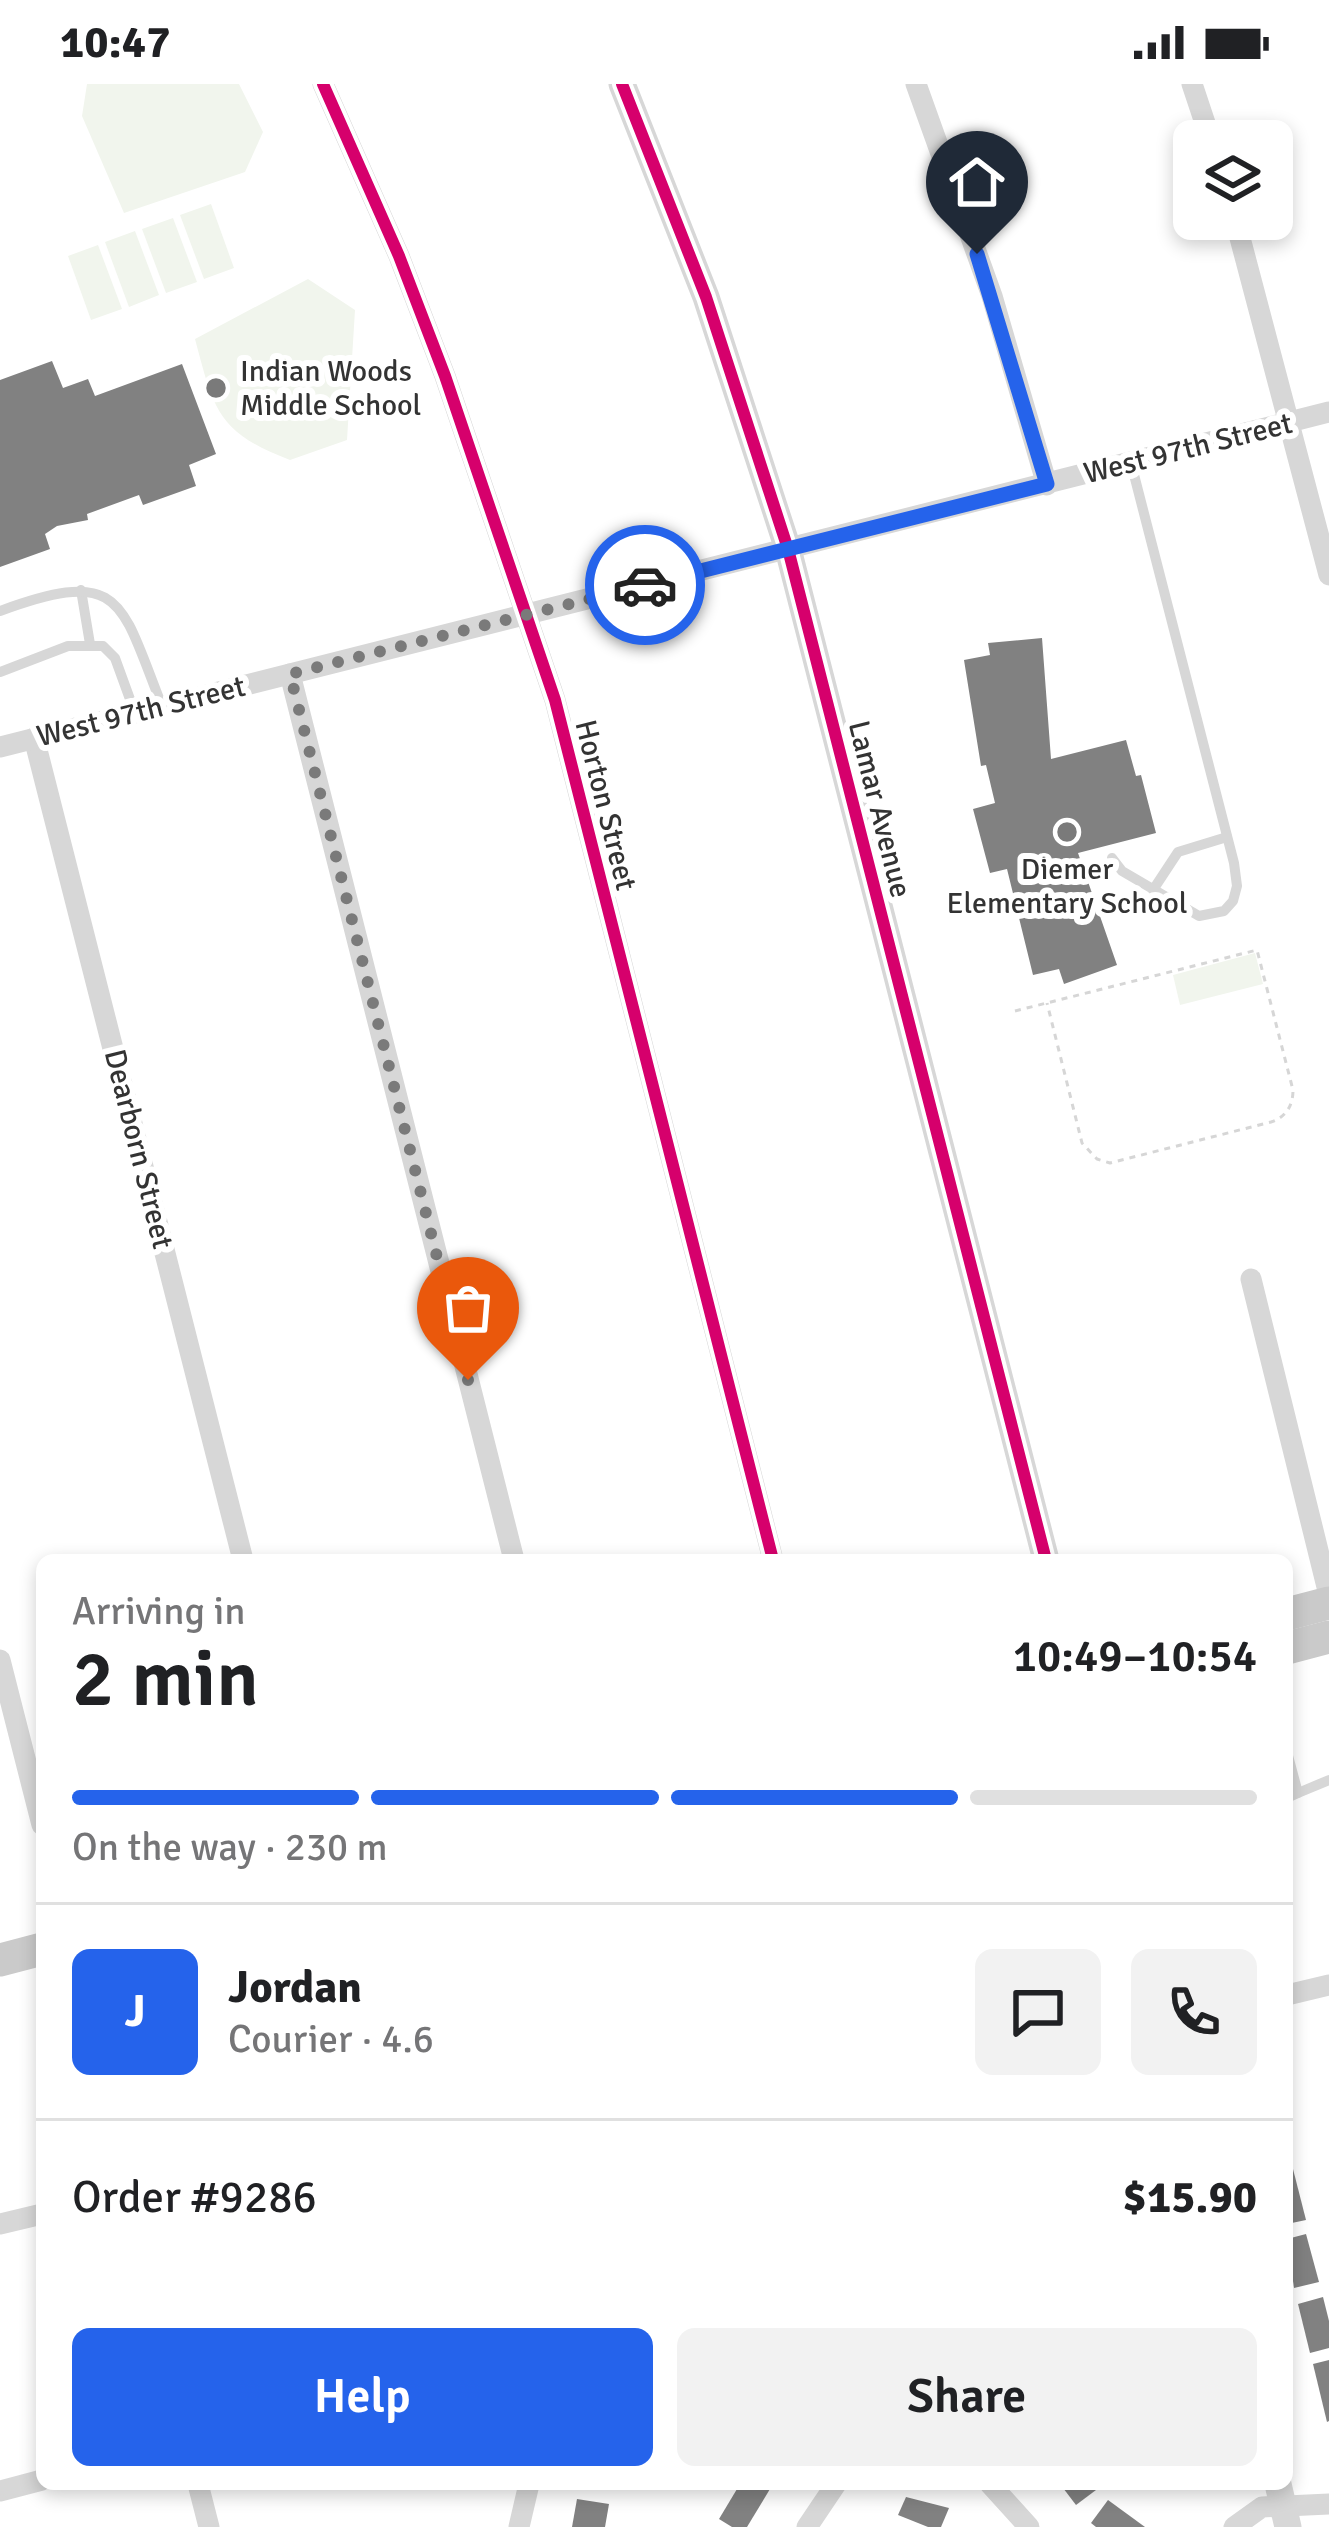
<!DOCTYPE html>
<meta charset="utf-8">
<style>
body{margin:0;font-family:Signika,sans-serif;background:#f2f2f2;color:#202124;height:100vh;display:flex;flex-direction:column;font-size:45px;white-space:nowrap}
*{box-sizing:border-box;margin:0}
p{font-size:39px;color:#757577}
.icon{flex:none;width:66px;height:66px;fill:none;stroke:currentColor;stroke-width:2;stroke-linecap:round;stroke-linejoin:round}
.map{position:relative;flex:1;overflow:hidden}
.sheet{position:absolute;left:36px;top:1470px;width:1257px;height:936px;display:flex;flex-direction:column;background:#fff;border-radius:18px;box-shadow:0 6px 18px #0003}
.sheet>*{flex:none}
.buttons{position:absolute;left:1173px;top:36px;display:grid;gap:24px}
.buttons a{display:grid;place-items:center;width:120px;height:120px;border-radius:18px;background:#fff;box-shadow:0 6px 18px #0003;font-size:60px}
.pin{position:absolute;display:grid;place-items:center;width:102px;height:102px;color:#fff;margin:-123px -51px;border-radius:50% 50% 50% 0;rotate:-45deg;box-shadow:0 0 12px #0007}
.pin .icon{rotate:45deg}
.courier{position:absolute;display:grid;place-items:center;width:120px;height:120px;margin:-60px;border:9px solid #2563eb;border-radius:50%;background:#fff;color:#222;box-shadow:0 3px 15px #0007}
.overview em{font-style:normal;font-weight:600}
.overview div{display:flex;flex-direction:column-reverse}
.overview{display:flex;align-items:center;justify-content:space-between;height:204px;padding:0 36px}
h1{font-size:78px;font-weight:600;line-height:90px}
.bar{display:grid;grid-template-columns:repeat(4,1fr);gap:18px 12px;align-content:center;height:144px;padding:0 36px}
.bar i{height:15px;border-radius:9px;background:#e0e0e0}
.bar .active{background:#2563eb}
.bar p{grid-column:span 4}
.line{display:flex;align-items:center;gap:30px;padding:0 36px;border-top:3px solid #e0e0e0}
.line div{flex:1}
.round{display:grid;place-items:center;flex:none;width:126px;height:126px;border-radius:18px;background:#f2f2f2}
.cta{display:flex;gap:24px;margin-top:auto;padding:24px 36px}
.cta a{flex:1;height:138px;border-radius:18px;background:#2563eb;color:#fff;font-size:48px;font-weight:600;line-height:138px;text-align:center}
.cta a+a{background:#f2f2f2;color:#202124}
.status{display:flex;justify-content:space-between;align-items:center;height:84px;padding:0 60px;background:#fff;direction:ltr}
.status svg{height:33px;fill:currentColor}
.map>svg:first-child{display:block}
.green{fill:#f1f5ed}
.building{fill:#818181}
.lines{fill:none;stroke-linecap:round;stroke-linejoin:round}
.path{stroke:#d6d6d6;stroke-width:3;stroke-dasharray:6 6;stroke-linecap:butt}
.service{stroke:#d7d7d7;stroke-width:10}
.minor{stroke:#d7d7d7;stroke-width:21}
.tertiary{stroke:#d7d7d7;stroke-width:27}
.primary{stroke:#cacaca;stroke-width:33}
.cycleway-casing{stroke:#fff;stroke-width:20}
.cycleway{stroke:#d6006c;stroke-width:12}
.done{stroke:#7a7a7a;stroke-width:12;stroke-dasharray:0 21.6}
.route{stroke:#2563eb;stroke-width:15}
.poi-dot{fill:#7a7a7a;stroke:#fff;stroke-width:4.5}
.labels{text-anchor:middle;stroke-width:12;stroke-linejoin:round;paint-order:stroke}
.poi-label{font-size:30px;fill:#333;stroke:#fff;text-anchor:start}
.street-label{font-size:30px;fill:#333;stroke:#fff}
</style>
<div class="status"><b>10:47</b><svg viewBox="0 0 49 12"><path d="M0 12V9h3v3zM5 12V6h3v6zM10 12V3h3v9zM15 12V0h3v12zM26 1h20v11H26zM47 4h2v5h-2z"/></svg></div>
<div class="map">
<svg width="1329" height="2443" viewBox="0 0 1329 2443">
<rect width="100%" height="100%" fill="#fff"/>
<!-- green -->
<g class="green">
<polygon points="87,0 239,0 263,48 245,88 124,129 82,32"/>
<polygon points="211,120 234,184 204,195 180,131"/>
<polygon points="173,134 197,198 166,209 142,145"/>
<polygon points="135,147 159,211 129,223 105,158"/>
<polygon points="98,161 122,225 91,236 68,172"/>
<path d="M308 195 355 226 347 356 290 376C217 348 214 326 195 255Z"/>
<polygon points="1255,869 1263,900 1180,921 1173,891"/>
</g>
<!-- building -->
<g class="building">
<polygon points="52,277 63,304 88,295 95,312 182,280 216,370 189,381 196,402 143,421 139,411 87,430 88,436 57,442 45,450 50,465 0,483 0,296"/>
<polygon points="1042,554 1051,675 1126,656 1136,692 1141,691 1156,749 1078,769 1117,881 1064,900 1059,885 1033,891 1007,785 990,789 973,725 995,719 986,681 981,682 964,576 990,571 988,559"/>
<polygon points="1293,2085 1306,2136 1287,2140 1287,2086"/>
<polygon points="1306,2150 1319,2198 1294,2204 1287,2155"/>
<polygon points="1323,2213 1329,2237 1329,2264 1310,2269 1298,2220"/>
<polygon points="1329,2276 1329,2337 1327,2338 1313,2280"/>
<polygon points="740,2400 773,2400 747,2443 732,2443 719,2435"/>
<polygon points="1060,2400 1098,2400 1100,2403 1076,2421"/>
<polygon points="906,2413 949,2424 941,2443 928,2443 898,2431"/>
<polygon points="577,2415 609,2420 605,2443 572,2443"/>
<polygon points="1108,2416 1145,2443 1096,2443 1091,2439"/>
</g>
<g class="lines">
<!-- path -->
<path class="path" d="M1015 927 1257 866 1293 1006C1293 1022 1286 1033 1271 1038L1110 1079 1097 1075 1082 1059 1047 919"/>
<!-- service -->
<g class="service">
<polyline points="81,506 90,560"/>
<path d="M0 527C123 482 120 516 162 622"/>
<polyline points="0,588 68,562 103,562 115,574 135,629"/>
<polyline points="1112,774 1122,787 1199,832 1224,827 1233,817 1237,802 1234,779 1131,379"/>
<polyline points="1153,806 1178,768 1227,753"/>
<polyline points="1287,1668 1298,1709 1287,1714"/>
<polyline points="1298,1709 1329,1696"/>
</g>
<!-- minor -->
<g class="minor">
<polyline points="323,0 399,172 445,292 555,616 773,1476"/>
<polyline points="916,0 992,212 1047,401"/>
<polyline points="1192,0 1211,57"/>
<polyline points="1235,135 1329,491"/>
<polyline points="290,590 514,1476"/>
<polyline points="34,654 243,1476"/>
<polyline points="0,663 1329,328"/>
<polyline points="1251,1195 1329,1511"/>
<polyline points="0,1576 42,1741"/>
<polyline points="1287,1911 1329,1901"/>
<polyline points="0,2140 42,2130"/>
<polyline points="198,2400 209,2443"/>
<polyline points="990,2400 1029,2443"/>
<polyline points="0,2407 42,2396"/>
<polyline points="519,2443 529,2400"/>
<polyline points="807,2443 836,2400"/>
<polyline points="1234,2443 1262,2423 1329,2420"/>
</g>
<!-- tertiary -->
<g class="tertiary">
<polyline points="622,0 706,213 788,465 1046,1476"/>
<polyline points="1278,2400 1288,2443"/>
</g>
<!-- primary -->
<g class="primary">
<polyline points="1287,1530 1329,1519"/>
<polyline points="1287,1564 1329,1553"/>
<polyline points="0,1876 42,1865"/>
</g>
<!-- cycleway casing -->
<g class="cycleway-casing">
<g id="cycleway">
<polyline points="323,0 399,172 445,292 555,616 773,1476"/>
<polyline points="622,0 706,213 788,465 1046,1476"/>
</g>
</g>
<!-- cycleway -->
<use href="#cycleway" class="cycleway"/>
</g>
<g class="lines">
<!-- done -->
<polyline class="done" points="468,1296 290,590 645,501"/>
<!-- route -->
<polyline class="route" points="645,501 1047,400 977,170"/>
</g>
<!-- markers -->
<g class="poi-dot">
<circle cx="216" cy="304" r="12"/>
<circle cx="1067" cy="748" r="12"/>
</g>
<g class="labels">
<!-- poi labels -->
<g class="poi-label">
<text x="240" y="297">Indian Woods<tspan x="240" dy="34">Middle School</tspan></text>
<text x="1067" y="795" text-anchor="middle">Diemer<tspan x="1067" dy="34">Elementary School</tspan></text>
</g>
<!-- street labels -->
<g class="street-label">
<text transform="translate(1188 364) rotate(-14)" y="10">West 97th Street</text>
<text transform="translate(141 627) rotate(-14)" y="10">West 97th Street</text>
<text transform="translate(606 721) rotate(76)" y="10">Horton Street</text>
<text transform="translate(880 725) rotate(76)" y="10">Lamar Avenue</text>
<text transform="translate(139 1065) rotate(76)" y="10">Dearborn Street</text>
</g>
</g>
</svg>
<div class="buttons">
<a><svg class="icon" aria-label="layers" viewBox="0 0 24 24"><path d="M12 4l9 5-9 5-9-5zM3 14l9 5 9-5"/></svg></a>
</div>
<div class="pin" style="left:468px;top:1296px;background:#ea580c"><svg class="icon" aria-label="bag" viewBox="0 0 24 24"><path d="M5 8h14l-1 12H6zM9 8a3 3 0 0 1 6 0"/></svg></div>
<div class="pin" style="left:977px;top:170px;background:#1f2937"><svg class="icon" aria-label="home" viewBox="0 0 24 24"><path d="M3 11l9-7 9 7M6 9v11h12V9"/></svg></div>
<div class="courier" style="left:645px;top:501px"><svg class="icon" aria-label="car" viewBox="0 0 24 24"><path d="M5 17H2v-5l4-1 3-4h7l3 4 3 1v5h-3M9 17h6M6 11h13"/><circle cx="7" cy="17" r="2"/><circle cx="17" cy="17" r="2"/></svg></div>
<section class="sheet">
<div class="overview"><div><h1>2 min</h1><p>Arriving in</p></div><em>10:49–10:54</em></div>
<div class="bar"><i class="active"></i><i class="active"></i><i class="active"></i><i></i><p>On the way · 230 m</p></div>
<div class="line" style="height:216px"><b class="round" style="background:#2563eb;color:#fff">J</b><div><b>Jordan</b><p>Courier · 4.6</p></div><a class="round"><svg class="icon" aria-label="chat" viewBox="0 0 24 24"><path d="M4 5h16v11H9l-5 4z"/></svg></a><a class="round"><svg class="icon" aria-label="phone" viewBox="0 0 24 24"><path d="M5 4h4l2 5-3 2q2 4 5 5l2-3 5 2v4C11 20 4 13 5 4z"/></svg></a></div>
<div class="line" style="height:156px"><div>Order #9286</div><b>$15.90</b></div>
<div class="cta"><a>Help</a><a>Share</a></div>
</section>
</div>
